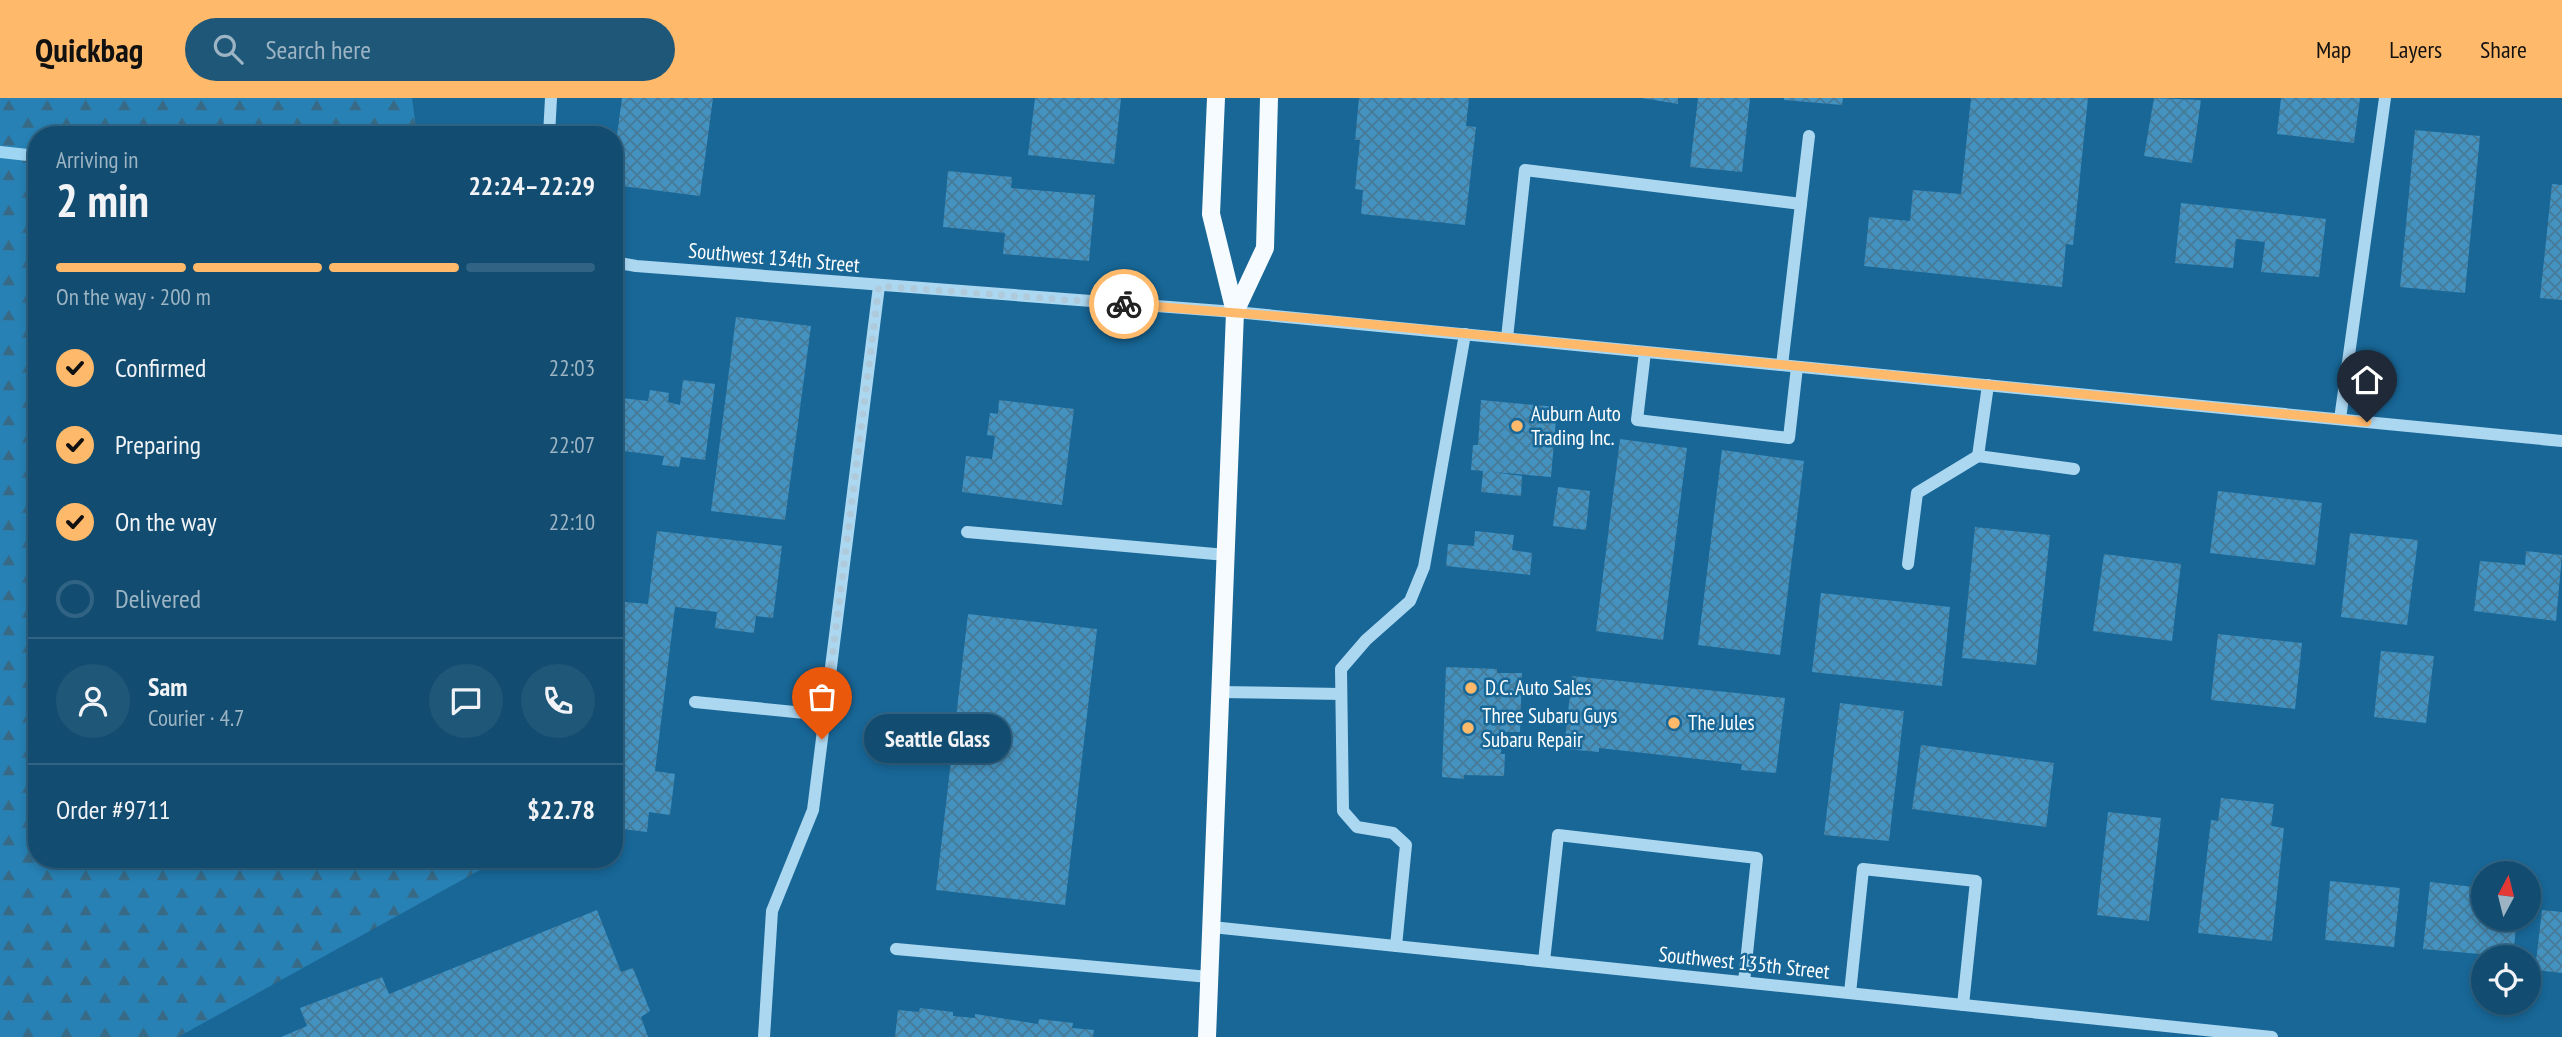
<!DOCTYPE html>
<meta charset="utf-8">
<style>
body{margin:0;font-family:"PT Sans Narrow",sans-serif;background:#1f5779;color:#f1f3f6;height:100vh;display:flex;flex-direction:column;font-size:26px;white-space:nowrap}
*{box-sizing:border-box;margin:0}
p{font-size:23px;color:#9cb4c3}
.icon{flex:none;width:38px;height:38px;fill:none;stroke:currentColor;stroke-width:2;stroke-linecap:round;stroke-linejoin:round}
.map{position:relative;flex:1;overflow:hidden}
.details{position:absolute;left:28px;top:28px;width:595px;height:742px;display:flex;flex-direction:column;background:#124d71;border-radius:28px;box-shadow:0 4px 10px #0003,0 0 0 2px #316484}
.details>*{flex:none}
.needle{width:46px;rotate:7deg}
.tools{position:absolute;left:2471px;top:763px;display:grid;gap:14px}
.tools a{display:grid;place-items:center;width:70px;height:70px;border-radius:50%;background:#124d71;box-shadow:0 4px 10px #0003,0 0 0 2px #316484;font-size:35px}
.pin{position:absolute;display:grid;place-items:center;width:60px;height:60px;color:#fff;margin:-72px -30px;border-radius:50% 50% 50% 0;rotate:-45deg;box-shadow:0 0 7px #0007}
.pin .icon{rotate:45deg}
.courier{position:absolute;display:grid;place-items:center;width:70px;height:70px;margin:-35px;border:5px solid #ffb96b;border-radius:50%;background:#fff;color:#222;box-shadow:0 2px 9px #0007}
.bubble{position:absolute;height:49px;border-radius:24px;background:#124d71;box-shadow:0 4px 10px #0003,0 0 0 2px #316484;font-size:23px;font-weight:700;line-height:49px;text-align:center}
.headline em{font-style:normal;font-weight:700}
.headline div{display:flex;flex-direction:column-reverse}
.headline{display:flex;align-items:center;justify-content:space-between;height:119px;padding:0 28px}
h1{font-size:46px;font-weight:700;line-height:52px}
.bar{display:grid;grid-template-columns:repeat(4,1fr);gap:10px 7px;align-content:center;height:84px;padding:0 28px}
.bar i{height:9px;border-radius:5px;background:#316484}
.bar .on{background:#ffb96b}
.bar p{grid-column:span 4}
.line{display:flex;align-items:center;gap:18px;padding:0 28px;border-top:2px solid #316484}
.line div{flex:1}
.round{display:grid;place-items:center;flex:none;width:74px;height:74px;border-radius:37px;background:#1f5779}
ol{padding:0 28px;list-style:none}
li{display:flex;align-items:center;gap:21px;height:77px}
li p{margin-inline-start:auto}
li .icon{padding:7px;border-radius:50%;background:#ffb96b;color:#111;stroke-width:4}
li:last-child{color:#9cb4c3}
li i{width:38px;height:38px;border:4px solid #316484;border-radius:50%}
header{display:flex;align-items:center;gap:42px;box-sizing:border-box;height:98px;padding:0 35px;background:#ffb96b;color:#111}
header strong{font-size:33px}
nav{display:flex;gap:38px;margin-inline-start:auto;font-size:24px}
.search{width:490px;height:63px;background:#1f5779;display:flex;align-items:center;gap:18px;box-sizing:border-box;padding:0 24px;border-radius:38px;color:#9cb4c3;font-size:26px}
.map>svg:first-child{display:block}
.forest{fill:url(#forest-firs)}
.lines{fill:none;stroke-linecap:round;stroke-linejoin:round}
.stream{stroke:#9ed5f3;stroke-width:12}
.building{fill:url(#building-cross-hatch)}
.minor{stroke:#abd7f1;stroke-width:12}
.major{stroke:#f5fbff;stroke-width:18}
.done{stroke:#aecadb;stroke-width:7;stroke-dasharray:0 12.6}
.route{stroke:#ffb96b;stroke-width:9}
.poi-dot{fill:#ffb96b;stroke:#186797;stroke-width:2.5}
.labels{text-anchor:middle;stroke-width:5;stroke-linejoin:round;paint-order:stroke}
.street-label{font-size:21px;fill:#fff;stroke:#186797}
.poi-label{font-size:21px;fill:#fff;stroke:#186797;text-anchor:start}
</style>
<header>
<strong>Quickbag</strong>
<div class="search"><svg class="icon" aria-label="search" viewBox="0 0 24 24"><circle cx="10" cy="10" r="6"/><path d="M15 15l6 6"/></svg>Search here</div>
<nav><a>Map</a><a>Layers</a><a>Share</a></nav>
</header>
<div class="map">
<svg width="2562" height="939" viewBox="0 0 2562 939">
<defs>
<pattern id="forest-firs" width="22" height="20" patternUnits="userSpaceOnUse" patternTransform="scale(1.75)"><rect width="22" height="20" fill="#2781b4"/><path d="M5 1l3.5 6h-7zM16 11l3.5 6h-7z" fill="#386985"/></pattern>
<pattern id="building-cross-hatch" width="8" height="8" patternUnits="userSpaceOnUse" patternTransform="scale(1.75)"><rect width="8" height="8" fill="#4492c0"/><path d="M0 0l8 8M0 8l8-8" fill="none" stroke="#477a97"/></pattern>
</defs>
<rect width="100%" height="100%" fill="#186797"/>
<!-- forest -->
<polygon class="forest" points="0,0 412,0 417,37 37,37 37,761 500,761 178,939 0,939"/>
<g class="lines">
<!-- stream -->
<polyline class="stream" points="0,54 37,58"/>
</g>
<!-- building -->
<g class="building">
<polygon points="622,0 713,0 700,98 614,87 614,59"/>
<polygon points="1035,0 1121,0 1114,66 1028,57"/>
<polygon points="1359,0 1469,0 1466,28 1476,29 1465,127 1361,116 1363,92 1355,91 1360,42 1355,42"/>
<polygon points="1642,0 1678,0 1678,6"/>
<polygon points="1698,0 1750,0 1742,74 1690,69"/>
<polygon points="1784,0 1843,0 1842,7 1784,2"/>
<polygon points="1971,0 2088,0 2073,147 2066,146 2062,189 1864,168 1869,119 1910,123 1913,92 1961,96"/>
<polygon points="2154,0 2201,2 2192,65 2144,58"/>
<polygon points="2281,0 2360,0 2354,45 2277,36"/>
<polygon points="2415,32 2480,38 2465,195 2400,189"/>
<polygon points="948,73 1012,79 1011,90 1095,97 1089,163 1003,156 1005,135 943,129"/>
<polygon points="2552,86 2562,87 2562,202 2540,200"/>
<polygon points="2181,105 2326,121 2319,179 2261,174 2265,144 2236,141 2233,170 2175,165"/>
<polygon points="736,219 811,228 785,422 711,413"/>
<polygon points="683,282 715,286 705,362 681,359 679,369 662,367 664,358 615,352 622,300 648,303 650,292 669,295 668,304 680,307"/>
<polygon points="999,302 1074,311 1062,407 962,394 966,358 992,361 995,338 987,337 990,315 998,316"/>
<polygon points="1481,302 1557,309 1551,379 1493,374 1522,378 1521,398 1481,394 1483,373 1471,372 1473,347 1478,347"/>
<polygon points="1620,341 1687,350 1663,542 1596,533"/>
<polygon points="1722,352 1804,363 1780,557 1698,547"/>
<polygon points="1558,389 1590,393 1586,432 1553,428"/>
<polygon points="2218,393 2322,405 2315,467 2210,455"/>
<polygon points="1975,429 2050,437 2036,567 1962,560"/>
<polygon points="657,433 782,448 773,520 756,518 754,535 715,530 717,514 675,509 655,673 675,676 670,717 649,714 647,734 614,730 614,503 648,506"/>
<polygon points="1475,433 1514,437 1512,452 1532,455 1530,477 1446,468 1448,446 1474,448"/>
<polygon points="2350,435 2418,442 2407,527 2341,519"/>
<polygon points="2526,453 2562,457 2556,523 2474,513 2480,463 2525,467"/>
<polygon points="2104,456 2181,466 2172,543 2093,533"/>
<polygon points="1821,495 1950,509 1942,588 1812,574"/>
<polygon points="968,516 1097,531 1065,807 936,792"/>
<polygon points="2218,536 2302,545 2295,611 2211,602"/>
<polygon points="2381,553 2434,558 2426,625 2374,619"/>
<polygon points="1446,569 1497,571 1497,575 1522,575 1520,634 1502,634 1501,656 1505,656 1504,678 1464,677 1464,681 1442,679"/>
<polygon points="1572,578 1785,600 1776,675 1741,672 1742,666 1599,650 1599,654 1564,651"/>
<polygon points="1840,605 1904,613 1889,743 1824,737"/>
<polygon points="1921,647 2054,665 2046,729 1912,711"/>
<polygon points="2221,700 2274,706 2271,728 2284,730 2272,843 2198,835 2211,722 2218,723"/>
<polygon points="2108,714 2161,720 2149,823 2097,817"/>
<polygon points="2330,783 2400,790 2394,849 2325,842"/>
<polygon points="2430,784 2483,790 2483,821 2517,821 2513,859 2423,851"/>
<polygon points="597,812 621,874 633,870 650,913 641,919 648,939 281,939 307,928 300,910 382,879 389,896"/>
<polygon points="2542,812 2562,814 2562,875 2535,872"/>
<polygon points="920,910 953,914 953,918 975,920 975,916 1038,926 1039,921 1073,925 1072,930 1094,932 1093,939 895,939 898,912 919,914"/>
</g>
<g class="lines">
<!-- minor -->
<g class="minor">
<polyline points="549,37 551,0"/>
<polyline points="614,164 636,168 1235,214 2562,343"/>
<polyline points="1507,240 1525,72 1801,106"/>
<polyline points="1645,254 1637,322 1789,340 1797,269"/>
<polyline points="1782,267 1809,38"/>
<polyline points="2340,321 2385,0"/>
<polyline points="1978,358 1988,287"/>
<polyline points="967,434 1226,457"/>
<polyline points="1908,466 1917,395 1978,358 2074,371"/>
<polyline points="1220,594 1341,596"/>
<polyline points="695,604 825,617"/>
<polyline points="1212,829 2272,939"/>
<polyline points="1396,848 1406,747 1393,735 1357,729 1343,713 1341,571 1366,542 1410,503 1424,469 1465,236"/>
<polyline points="896,851 1209,879"/>
<polyline points="1544,863 1558,737 1757,760 1744,884"/>
<polyline points="1850,895 1863,771 1976,783 1963,907"/>
<polyline points="764,939 772,813 813,712 879,188"/>
</g>
<!-- major -->
<g class="major">
<polyline points="1235,214 1265,150 1269,0"/>
<polyline points="1207,939 1235,214 1211,116 1216,0"/>
</g>
</g>
<g class="lines">
<!-- done -->
<polyline class="done" points="822,641 879,188 1124,206"/>
<!-- route -->
<polyline class="route" points="1124,206 1326,222 2367,324"/>
</g>
<!-- markers -->
<g class="poi-dot">
<circle cx="1517" cy="328" r="7"/>
<circle cx="1471" cy="590" r="7"/>
<circle cx="1674" cy="625" r="7"/>
<circle cx="1468" cy="630" r="7"/>
</g>
<g class="labels">
<!-- street labels -->
<g class="street-label">
<text transform="translate(774 160) rotate(5)" y="7">Southwest 134th Street</text>
<text transform="translate(1744 865) rotate(6)" y="7">Southwest 135th Street</text>
</g>
<!-- poi labels -->
<g class="poi-label">
<text x="1531" y="323">Auburn Auto<tspan x="1531" dy="24">Trading Inc.</tspan></text>
<text x="1485" y="597">D.C. Auto Sales</text>
<text x="1482" y="625">Three Subaru Guys<tspan x="1482" dy="24">Subaru Repair</tspan></text>
<text x="1688" y="632">The Jules</text>
</g>
</g>
</svg>
<div class="tools">
<a><svg class="needle" viewBox="-14 -14 28 28"><path d="M0-13l5 13h-10z" fill="#e53935"/><path d="M0 13l5-13h-10z" fill="#9cb4c3"/></svg></a>
<a><svg class="icon" aria-label="locate" viewBox="0 0 24 24"><circle cx="12" cy="12" r="6"/><path d="M12 2v4M12 18v4M2 12h4M18 12h4"/></svg></a>
</div>
<div class="pin" style="left:822px;top:641px;background:#ea580c"><svg class="icon" aria-label="bag" viewBox="0 0 24 24"><path d="M5 8h14l-1 12H6zM9 8a3 3 0 0 1 6 0"/></svg></div>
<div class="pin" style="left:2367px;top:324px;background:#1f2937"><svg class="icon" aria-label="home" viewBox="0 0 24 24"><path d="M3 11l9-7 9 7M6 9v11h12V9"/></svg></div>
<div class="courier" style="left:1124px;top:206px"><svg class="icon" aria-label="bike" viewBox="0 0 24 24"><circle cx="6" cy="16" r="4"/><circle cx="18" cy="16" r="4"/><path d="M6 16l4-8h5l3 8M10 8l3 8H6M13 5h3"/></svg></div>
<div class="bubble" style="left:864px;top:616px;width:147px">Seattle Glass</div>
<section class="details">
<div class="headline"><div><h1>2 min</h1><p>Arriving in</p></div><em>22:24–22:29</em></div>
<div class="bar"><i class="on"></i><i class="on"></i><i class="on"></i><i></i><p>On the way · 200 m</p></div>
<ol>
<li><svg class="icon" aria-label="check" viewBox="0 0 24 24"><path d="M5 12l5 5 9-10"/></svg>Confirmed<p>22:03</p></li>
<li><svg class="icon" aria-label="check" viewBox="0 0 24 24"><path d="M5 12l5 5 9-10"/></svg>Preparing<p>22:07</p></li>
<li><svg class="icon" aria-label="check" viewBox="0 0 24 24"><path d="M5 12l5 5 9-10"/></svg>On the way<p>22:10</p></li>
<li><i></i>Delivered</li>
</ol>
<div class="line" style="height:126px"><a class="round"><svg class="icon" aria-label="person" viewBox="0 0 24 24"><circle cx="12" cy="8" r="4"/><path d="M4 21q1-7 8-7t8 7"/></svg></a><div><b>Sam</b><p>Courier · 4.7</p></div><a class="round"><svg class="icon" aria-label="chat" viewBox="0 0 24 24"><path d="M4 5h16v11H9l-5 4z"/></svg></a><a class="round"><svg class="icon" aria-label="phone" viewBox="0 0 24 24"><path d="M5 4h4l2 5-3 2q2 4 5 5l2-3 5 2v4C11 20 4 13 5 4z"/></svg></a></div>
<div class="line" style="height:91px"><div>Order #9711</div><b>$22.78</b></div>
</section>
</div>
